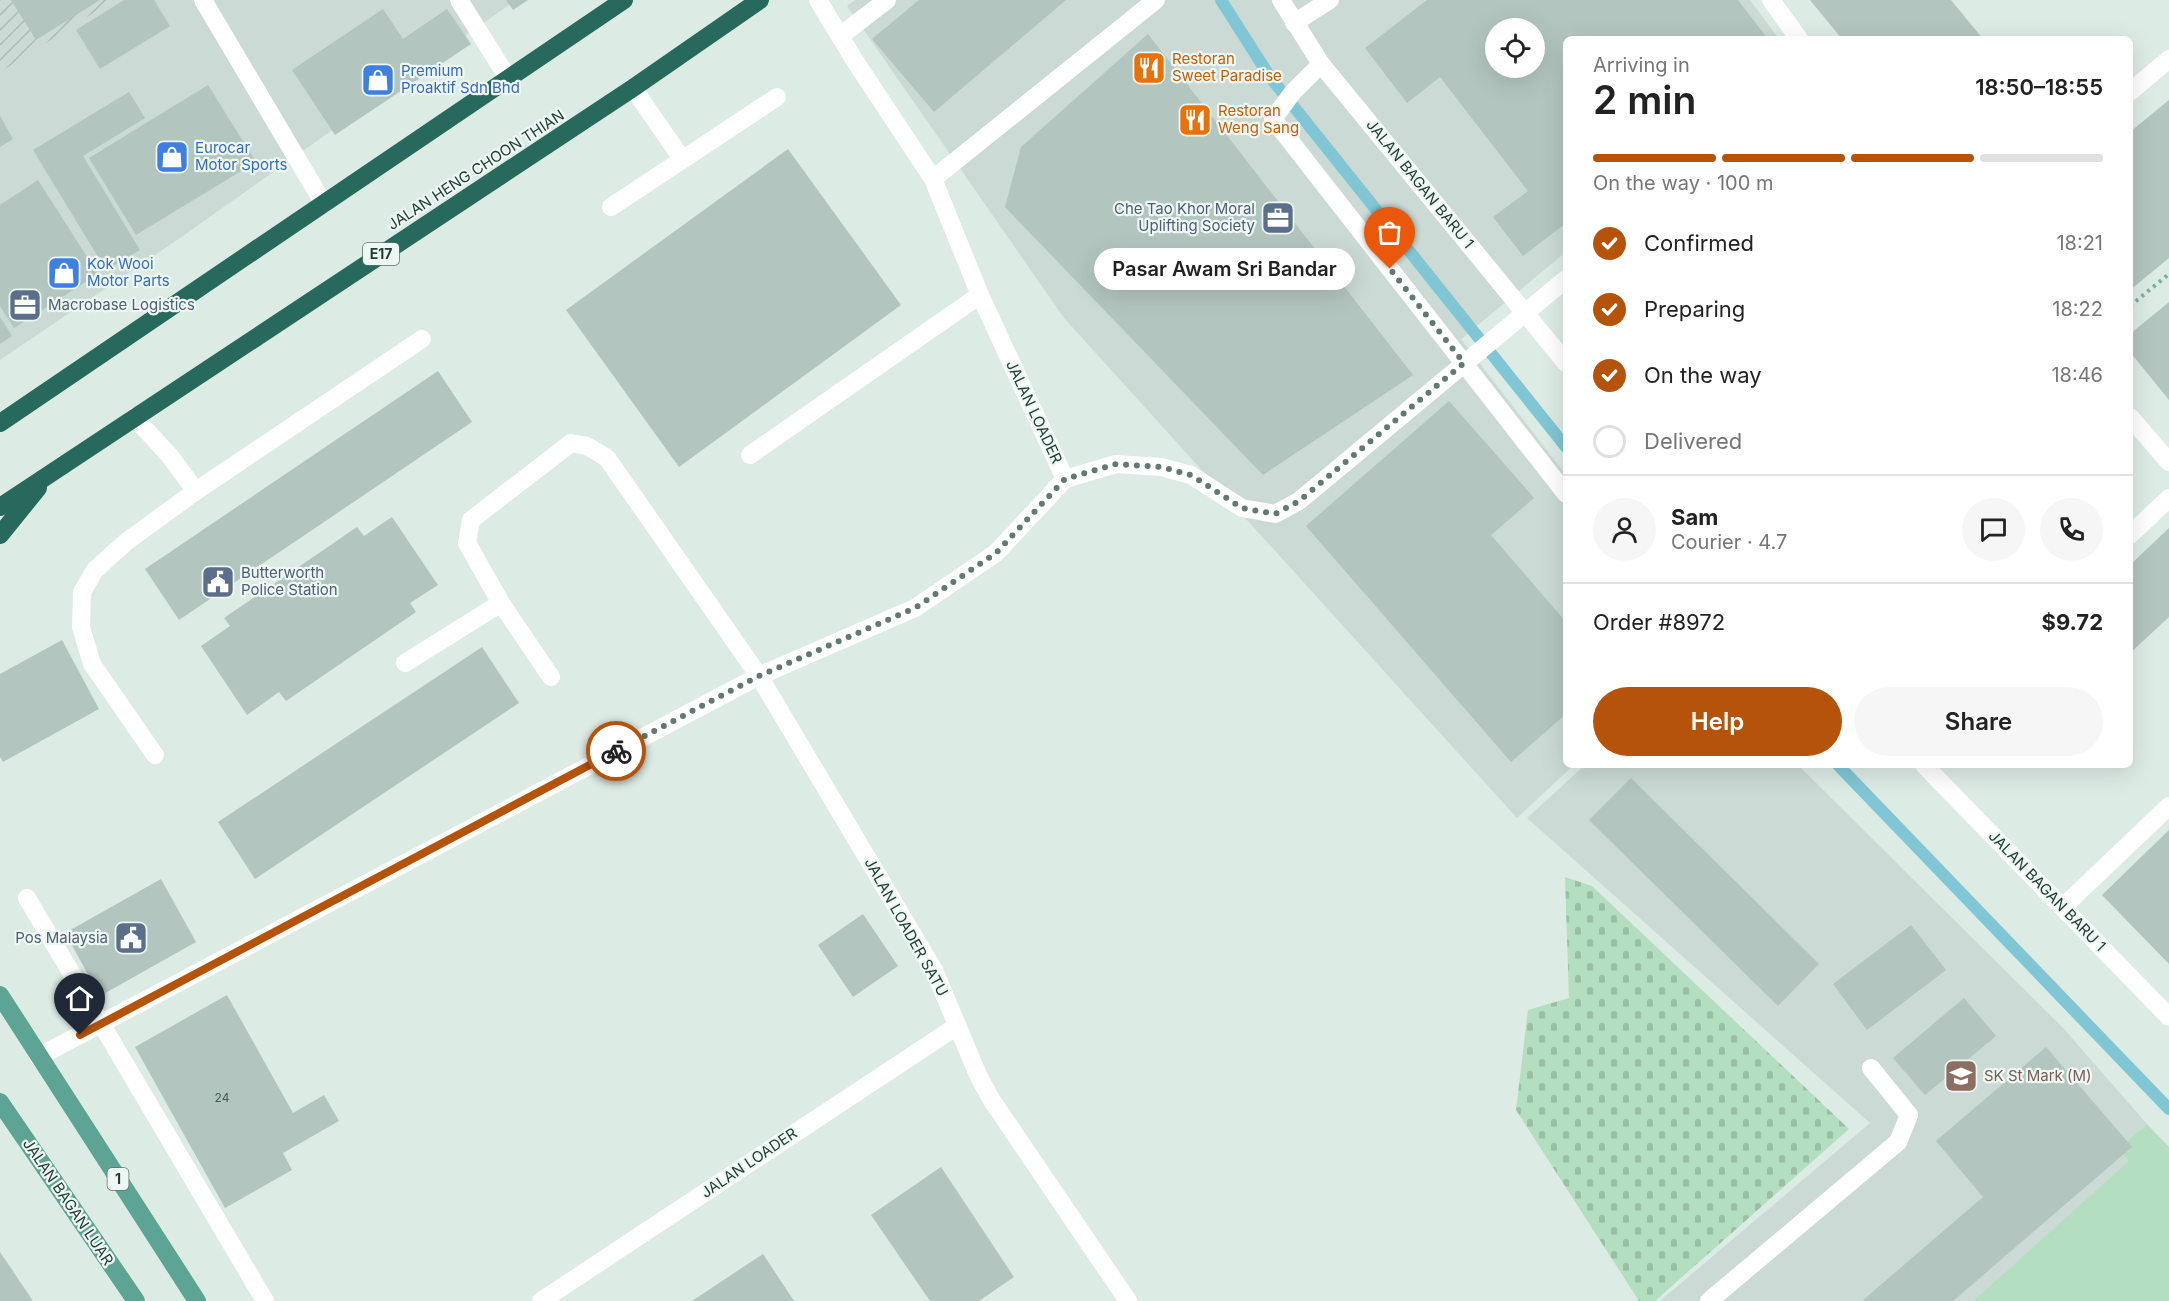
<!DOCTYPE html>
<meta charset="utf-8">
<style>
body{margin:0;font-family:Inter,sans-serif;background:#f6f6f6;color:#222;height:100vh;display:flex;flex-direction:column;font-size:22px;white-space:nowrap}
*{box-sizing:border-box;margin:0}
p{font-size:20px;color:#767676}
.icon{flex:none;width:33px;height:33px;fill:none;stroke:currentColor;stroke-width:2;stroke-linecap:round;stroke-linejoin:round}
.map{position:relative;flex:1;overflow:hidden}
.side{position:absolute;left:1563px;top:36px;width:570px;height:732px;display:flex;flex-direction:column;background:#fff;border-radius:9px;box-shadow:0 6px 24px #0002}
.side>*{flex:none}
.fabs{position:absolute;left:1485px;top:18px;display:grid;gap:12px}
.fabs a{display:grid;place-items:center;width:60px;height:60px;border-radius:50%;background:#fff;box-shadow:0 6px 24px #0002;font-size:30px}
.pin{position:absolute;display:grid;place-items:center;width:51px;height:51px;color:#fff;margin:-62px -26px;border-radius:50% 50% 50% 0;rotate:-45deg;box-shadow:0 0 6px #0007}
.pin .icon{rotate:45deg}
.courier{position:absolute;display:grid;place-items:center;width:60px;height:60px;margin:-30px;border:4px solid #b45309;border-radius:50%;background:#fff;color:#222;box-shadow:0 2px 8px #0007}
.bubble{position:absolute;height:42px;border-radius:21px;background:#fff;box-shadow:0 6px 24px #0002;font-size:20px;font-weight:600;line-height:42px;text-align:center}
.head em{font-style:normal;font-weight:600}
.head div{display:flex;flex-direction:column-reverse}
.head{display:flex;align-items:center;justify-content:space-between;height:102px;padding:0 30px}
h1{font-size:39px;font-weight:600;line-height:45px}
.bar{display:grid;grid-template-columns:repeat(4,1fr);gap:9px 6px;align-content:center;height:72px;padding:0 30px}
.bar i{height:8px;border-radius:4px;background:#e0e0e0}
.bar .active{background:#b45309}
.bar p{grid-column:span 4}
.line{display:flex;align-items:center;gap:15px;padding:0 30px;border-top:2px solid #e0e0e0}
.line div{flex:1}
.round{display:grid;place-items:center;flex:none;width:63px;height:63px;border-radius:32px;background:#f6f6f6}
ol{padding:0 30px;list-style:none}
li{display:flex;align-items:center;gap:18px;height:66px}
li p{margin-inline-start:auto}
li .icon{padding:6px;border-radius:50%;background:#b45309;color:#fff;stroke-width:4}
li:last-child{color:#767676}
li i{width:33px;height:33px;border:3px solid #e0e0e0;border-radius:50%}
.button{display:flex;gap:12px;margin-top:auto;padding:12px 30px}
.button a{flex:1;height:69px;border-radius:36px;background:#b45309;color:#fff;font-size:24px;font-weight:600;line-height:69px;text-align:center}
.button a+a{background:#f6f6f6;color:#222}
.map>svg:first-child{display:block}
.built{fill:#cbdad4;fill-rule:evenodd}
.industrial{fill:url(#industrial-furrows)}
.cemetery{fill:url(#cemetery-stones)}
.pitch{fill:#b4dec0}
.lines{fill:none;stroke-linecap:round;stroke-linejoin:round}
.stream{stroke:#80c6d5;stroke-width:12}
.building{fill:#b2c5be;fill-rule:evenodd}
.path{stroke:#7bb1a1;stroke-width:4;stroke-dasharray:3 4.5;stroke-linecap:butt}
.minor{stroke:#fff;stroke-width:18}
.major{stroke:#5ea494;stroke-width:18}
.highway{stroke:#27695d;stroke-width:18}
.done{stroke:#617972;stroke-width:6;stroke-dasharray:0 10.8}
.route{stroke:#b45309;stroke-width:8}
.labels{text-anchor:middle;stroke-width:4.5;stroke-linejoin:round;paint-order:stroke}
.number-label{font-size:12px;fill:#435e56}
.shield{fill:#eef7f3;stroke:#5c736d;stroke-width:1.5}
.shield-label{font-size:14px;font-weight:bold;fill:#1e3b34}
.food-label{font-size:15px;fill:#c56008;stroke:#eef7f3;text-anchor:start}
.shop-label{font-size:15px;fill:#366cbe;stroke:#eef7f3;text-anchor:start}
.street-label{font-size:15px;fill:#1e3b34;stroke:#eef7f3}
.service-label{font-size:15px;fill:#4e5e75;stroke:#eef7f3;text-anchor:end}
.education-label{font-size:15px;fill:#785e54;stroke:#eef7f3;text-anchor:start}
</style>
<div class="map">
<svg width="2169" height="1301" viewBox="0 0 2169 1301">
<defs>
<pattern id="industrial-furrows" width="10" height="10" patternUnits="userSpaceOnUse" patternTransform="scale(1.5)"><rect width="10" height="10" fill="#cbdad4"/><path d="M-1 1l2-2M0 10L10 0M9 11l2-2" fill="none" stroke="#aebcb7"/></pattern>
<pattern id="cemetery-stones" width="16" height="16" patternUnits="userSpaceOnUse" patternTransform="scale(1.5)"><rect width="16" height="16" fill="#b4dec0"/><path d="M2 7V4a2 2 0 0 1 4 0v3zM10 15v-3a2 2 0 0 1 4 0v3z" fill="#9abfa6"/></pattern>
</defs>
<rect width="100%" height="100%" fill="#ddebe5"/>
<!-- built -->
<g class="built">
<polygon points="0,0 516,0 180,238 0,360"/>
<path d="M855 0H1750L1779 39H1566V252L1461 339 1566 475V765H1574L1517 818 1064 318 847 6ZM1496 28H1534V68H1496Z"/>
<polygon points="1585,765 1798,765 2064,1029 2147,1124 2118,1149 2130,1161 1973,1301 1660,1301 1870,1123 1527,818"/>
</g>
<!-- industrial -->
<polygon class="industrial" points="0,0 114,0 0,72"/>
<!-- cemetery -->
<polygon class="cemetery" points="1565,877 1592,886 1849,1129 1655,1301 1639,1301 1516,1110 1528,1010 1569,998"/>
<!-- pitch -->
<polygon class="pitch" points="2147,1124 2169,1147 2169,1301 1973,1301 2129,1161 2118,1149"/>
<g class="lines">
<!-- stream -->
<g class="stream">
<polyline points="1221,0 1270,77 1566,447"/>
<polyline points="1838,765 2169,1109"/>
</g>
</g>
<!-- building -->
<g class="building">
<polygon points="11,0 100,0 36,40"/>
<polygon points="124,0 154,0 170,26 100,69 76,30"/>
<polygon points="506,0 528,0 513,10"/>
<polygon points="919,0 1066,0 934,112 872,39"/>
<path d="M1427 0H1738L1768 39H1566V223L1523 256 1493 217 1528 191 1440 77 1407 103 1365 48ZM1496 28H1534V68H1496Z"/>
<polygon points="1810,0 1951,0 1983,39 1842,39"/>
<polygon points="383,9 403,39 447,9 471,44 335,135 292,70"/>
<polygon points="1148,34 1413,375 1263,475 1005,207 1021,147"/>
<polygon points="208,85 256,162 136,235 89,158"/>
<polygon points="129,92 145,118 83,156 140,250 106,270 33,150"/>
<polygon points="2169,100 2169,258 2130,290 2130,132"/>
<polygon points="0,116 13,139 0,147"/>
<polygon points="788,149 901,305 679,467 566,310"/>
<polygon points="38,180 98,274 14,328 0,306 0,205"/>
<polygon points="2169,302 2169,400 2130,352 2130,334"/>
<polygon points="0,317 12,336 0,344"/>
<polygon points="438,371 472,422 179,620 145,569"/>
<polygon points="1449,401 1534,498 1491,535 1566,622 1566,714 1511,762 1306,526"/>
<polygon points="392,517 438,585 410,603 416,612 286,701 279,692 247,715 201,646 230,626 224,618 357,527 364,536"/>
<polygon points="2169,528 2169,617 2130,653 2130,565"/>
<polygon points="62,640 99,709 3,762 0,757 0,674"/>
<polygon points="482,647 519,703 255,879 218,822"/>
<polygon points="1631,778 1819,964 1778,1006 1589,820"/>
<polygon points="2169,830 2169,964 2102,895"/>
<polygon points="161,879 196,942 100,996 65,933"/>
<polygon points="863,914 898,966 853,997 818,945"/>
<polygon points="1911,925 1946,970 1867,1030 1833,984"/>
<polygon points="227,995 293,1113 324,1095 339,1121 283,1153 292,1170 225,1208 135,1047"/>
<polygon points="1964,998 1996,1036 1925,1095 1893,1058"/>
<polygon points="2046,1047 2132,1147 1953,1301 1862,1301 1983,1197 1936,1141"/>
<polygon points="941,1167 1014,1277 979,1301 930,1301 871,1215"/>
<polygon points="0,1252 33,1301 0,1301"/>
<polygon points="763,1254 794,1301 692,1301"/>
</g>
<g class="lines">
<!-- path -->
<polyline class="path" points="2130,306 2169,274"/>
<!-- minor -->
<g class="minor">
<polyline points="203,0 324,204"/>
<polyline points="459,0 508,78"/>
<polyline points="1281,0 1321,64 1566,363"/>
<polyline points="1771,0 1799,39"/>
<polyline points="1294,23 1330,0"/>
<polyline points="840,36 887,0"/>
<polyline points="1321,64 1293,92 1273,119 1566,494"/>
<polyline points="633,88 682,159"/>
<polyline points="2130,92 2169,59"/>
<polyline points="933,179 1156,0"/>
<polyline points="611,207 777,97"/>
<polyline points="134,417 169,455 196,491"/>
<polyline points="2130,417 2169,462"/>
<polyline points="750,455 980,295"/>
<polyline points="1065,479 1116,464 1161,467 1191,475 1242,508 1275,514 1299,501 1566,279"/>
<polyline points="2130,535 2169,498"/>
<polyline points="405,663 501,603"/>
<polyline points="551,677 501,603 467,543 471,520 571,443 587,446 607,458 759,676 934,970 978,1075 991,1099 1128,1301"/>
<polyline points="155,755 92,664 81,627 82,592 95,570 126,542 196,491 422,339"/>
<polyline points="1924,765 2169,1017"/>
<polyline points="27,898 265,1301"/>
<polyline points="2063,907 2169,806"/>
<polyline points="38,1057 759,676 915,608 996,553 1065,479 980,295 933,179 855,61 818,0"/>
<polyline points="541,1301 957,1026"/>
<polyline points="1709,1301 1898,1142 1909,1115 1871,1068"/>
</g>
<!-- major -->
<g class="major">
<polyline points="0,995 197,1301"/>
<polyline points="0,1102 136,1301"/>
</g>
<!-- highway -->
<g class="highway">
<polyline points="0,423 624,0"/>
<polyline points="0,507 633,88 760,0"/>
<polyline points="0,535 38,488"/>
</g>
</g>
<g class="lines">
<!-- done -->
<polyline class="done" points="616,751 759,676 915,608 996,553 1065,479 1116,464 1161,467 1191,475 1242,508 1275,514 1299,501 1464,363 1390,269"/>
<!-- route -->
<polyline class="route" points="80,1035 616,751"/>
</g>
<!-- icons -->
<defs>
<g id="restaurant-square" transform="scale(1.725)"><rect x="-9" y="-9" width="18" height="18" rx="4" fill="#e8710a" stroke="#eef7f3"/><path d="M-5-6h1v4h1v-4h1v4h1v-4h1v5L-1.5 .5V6h-2V.5L-5-1ZM5-6V6H3V1.5H1.5Q1.5-4 5-6Z" fill="#fff"/></g>
<g id="shop-square" transform="scale(1.725)"><rect x="-9" y="-9" width="18" height="18" rx="4" fill="#3f7fe0" stroke="#eef7f3"/><path d="M-5-2.5h2.3a2.7 3.5 0 0 1 5.4 0H5L5.5 6h-11ZM-1.5-2.5h3a1.5 2.3 0 0 0-3 0Z" fill="#fff"/></g>
<g id="office-square" transform="scale(1.725)"><rect x="-9" y="-9" width="18" height="18" rx="4" fill="#5c6f8a" stroke="#eef7f3"/><path d="M-6-3h4V-5.5h4V-3h4V5H-6ZM-1-4.5V-3h2v-1.5ZM-6 0V1H6V0Z" fill="#fff"/></g>
<g id="civic-square" transform="scale(1.725)"><rect x="-9" y="-9" width="18" height="18" rx="4" fill="#5c6f8a" stroke="#eef7f3"/><path d="M-.6-6.5H3V-4.5H.6V-3L4-1V1h2V6H-6V1h2V-1L-.6-3ZM-1.2 2.5V6h2.4V2.5Z" fill="#fff"/></g>
<g id="school-square" transform="scale(1.725)"><rect x="-9" y="-9" width="18" height="18" rx="4" fill="#8d6e63" stroke="#eef7f3"/><path d="M0-5L7-2L0 1L-7-2ZM-4 1L0 2.5L4 1V4Q0 6-4 4Z" fill="#fff"/></g>
</defs>
<g fill-rule="evenodd">
<use href="#restaurant-square" x="1149" y="68"/>
<use href="#shop-square" x="378" y="80"/>
<use href="#restaurant-square" x="1195" y="120"/>
<use href="#shop-square" x="172" y="157"/>
<use href="#office-square" x="1278" y="218"/>
<use href="#shop-square" x="64" y="273"/>
<use href="#office-square" x="25" y="305"/>
<use href="#civic-square" x="218" y="582"/>
<use href="#civic-square" x="131" y="938"/>
<use href="#school-square" x="1961" y="1076"/>
</g>
<g class="labels">
<!-- number labels -->
<g class="number-label">
<text x="222" y="1102">24</text>
</g>
<!-- shield labels -->
<g class="shield">
<rect x="363" y="243" width="36" height="22" rx="4.5"/>
<rect x="107.5" y="1168" width="21" height="22" rx="4.5"/>
</g>
<g class="shield-label">
<text x="381" y="259">E17</text>
<text x="118" y="1184">1</text>
</g>
<!-- food labels -->
<g class="food-label">
<text x="1172" y="64">Restoran<tspan x="1172" dy="17">Sweet Paradise</tspan></text>
<text x="1218" y="116">Restoran<tspan x="1218" dy="17">Weng Sang</tspan></text>
</g>
<!-- shop labels -->
<g class="shop-label">
<text x="401" y="76">Premium<tspan x="401" dy="17">Proaktif Sdn Bhd</tspan></text>
<text x="195" y="153">Eurocar<tspan x="195" dy="17">Motor Sports</tspan></text>
<text x="87" y="269">Kok Wooi<tspan x="87" dy="17">Motor Parts</tspan></text>
</g>
<!-- street labels -->
<g class="street-label">
<text transform="translate(476 170) rotate(-33)" y="5">JALAN HENG CHOON THIAN</text>
<text transform="translate(1420 184) rotate(51)" y="5">JALAN BAGAN BARU 1</text>
<text transform="translate(1034 412) rotate(65)" y="5">JALAN LOADER</text>
<text transform="translate(2047 891) rotate(46)" y="5">JALAN BAGAN BARU 1</text>
<text transform="translate(906 927) rotate(61)" y="5">JALAN LOADER SATU</text>
<text transform="translate(749 1163) rotate(-34)" y="5">JALAN LOADER</text>
<text transform="translate(68 1202) rotate(56)" y="5">JALAN BAGAN LUAR</text>
</g>
<!-- service labels -->
<g class="service-label">
<text x="1255" y="214">Che Tao Khor Moral<tspan x="1255" dy="17">Uplifting Society</tspan></text>
<text x="48" y="310" text-anchor="start">Macrobase Logistics</text>
<text x="241" y="578" text-anchor="start">Butterworth<tspan x="241" dy="17">Police Station</tspan></text>
<text x="108" y="943">Pos Malaysia</text>
</g>
<!-- education labels -->
<g class="education-label">
<text x="1984" y="1081">SK St Mark (M)</text>
</g>
</g>
</svg>
<div class="fabs">
<a><svg class="icon" aria-label="locate" viewBox="0 0 24 24"><circle cx="12" cy="12" r="6"/><path d="M12 2v4M12 18v4M2 12h4M18 12h4"/></svg></a>
</div>
<div class="pin" style="left:1390px;top:269px;background:#ea580c"><svg class="icon" aria-label="bag" viewBox="0 0 24 24"><path d="M5 8h14l-1 12H6zM9 8a3 3 0 0 1 6 0"/></svg></div>
<div class="pin" style="left:80px;top:1035px;background:#1f2937"><svg class="icon" aria-label="home" viewBox="0 0 24 24"><path d="M3 11l9-7 9 7M6 9v11h12V9"/></svg></div>
<div class="courier" style="left:616px;top:751px"><svg class="icon" aria-label="bike" viewBox="0 0 24 24"><circle cx="6" cy="16" r="4"/><circle cx="18" cy="16" r="4"/><path d="M6 16l4-8h5l3 8M10 8l3 8H6M13 5h3"/></svg></div>
<div class="bubble" style="left:1094px;top:248px;width:261px">Pasar Awam Sri Bandar</div>
<section class="side">
<div class="head"><div><h1>2 min</h1><p>Arriving in</p></div><em>18:50–18:55</em></div>
<div class="bar"><i class="active"></i><i class="active"></i><i class="active"></i><i></i><p>On the way · 100 m</p></div>
<ol>
<li><svg class="icon" aria-label="check" viewBox="0 0 24 24"><path d="M5 12l5 5 9-10"/></svg>Confirmed<p>18:21</p></li>
<li><svg class="icon" aria-label="check" viewBox="0 0 24 24"><path d="M5 12l5 5 9-10"/></svg>Preparing<p>18:22</p></li>
<li><svg class="icon" aria-label="check" viewBox="0 0 24 24"><path d="M5 12l5 5 9-10"/></svg>On the way<p>18:46</p></li>
<li><i></i>Delivered</li>
</ol>
<div class="line" style="height:108px"><a class="round"><svg class="icon" aria-label="person" viewBox="0 0 24 24"><circle cx="12" cy="8" r="4"/><path d="M4 21q1-7 8-7t8 7"/></svg></a><div><b>Sam</b><p>Courier · 4.7</p></div><a class="round"><svg class="icon" aria-label="chat" viewBox="0 0 24 24"><path d="M4 5h16v11H9l-5 4z"/></svg></a><a class="round"><svg class="icon" aria-label="phone" viewBox="0 0 24 24"><path d="M5 4h4l2 5-3 2q2 4 5 5l2-3 5 2v4C11 20 4 13 5 4z"/></svg></a></div>
<div class="line" style="height:78px"><div>Order #8972</div><b>$9.72</b></div>
<div class="button"><a>Help</a><a>Share</a></div>
</section>
</div>
